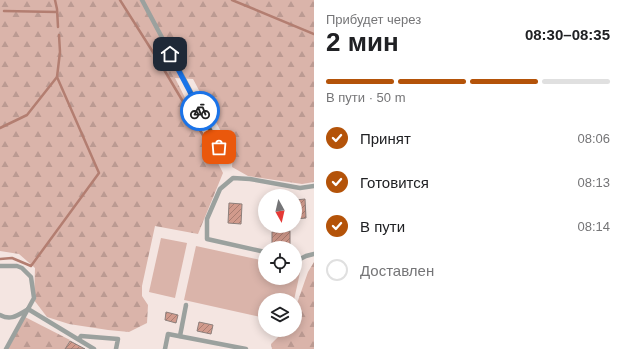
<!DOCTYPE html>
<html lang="ru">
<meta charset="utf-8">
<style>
body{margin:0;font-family:Arial,sans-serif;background:#f2f2f2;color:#202124;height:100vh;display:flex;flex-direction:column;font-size:15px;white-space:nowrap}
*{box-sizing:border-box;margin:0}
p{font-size:13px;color:#757577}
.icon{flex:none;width:22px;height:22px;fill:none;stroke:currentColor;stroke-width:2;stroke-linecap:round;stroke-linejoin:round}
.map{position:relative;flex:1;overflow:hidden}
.side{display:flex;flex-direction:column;background:#fff;width:308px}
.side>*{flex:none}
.needle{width:26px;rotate:172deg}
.buttons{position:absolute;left:258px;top:189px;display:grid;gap:8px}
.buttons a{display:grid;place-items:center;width:44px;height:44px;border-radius:50%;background:#fff;box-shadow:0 2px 10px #0003;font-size:20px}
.pin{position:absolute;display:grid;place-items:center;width:34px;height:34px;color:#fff;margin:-17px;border-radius:8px;box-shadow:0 2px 6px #0006}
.courier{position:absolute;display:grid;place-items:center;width:40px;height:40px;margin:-20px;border:3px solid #1a73e8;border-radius:50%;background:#fff;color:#222;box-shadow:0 1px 5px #0007}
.headline em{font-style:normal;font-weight:700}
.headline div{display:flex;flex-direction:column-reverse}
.headline{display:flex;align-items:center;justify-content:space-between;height:68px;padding:0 12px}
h1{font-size:26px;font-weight:700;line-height:30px}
.bar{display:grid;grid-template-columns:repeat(4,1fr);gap:6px 4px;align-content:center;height:48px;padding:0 12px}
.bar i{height:5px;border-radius:3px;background:#e0e0e0}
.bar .on{background:#b45309}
.bar p{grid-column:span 4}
ol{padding:0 12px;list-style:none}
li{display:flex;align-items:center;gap:12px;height:44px}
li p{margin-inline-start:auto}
li .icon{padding:4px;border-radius:50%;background:#b45309;color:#fff;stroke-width:4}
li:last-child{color:#757577}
li i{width:22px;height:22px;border:2px solid #e0e0e0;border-radius:50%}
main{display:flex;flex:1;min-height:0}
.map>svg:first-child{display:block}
.grass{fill:#dab4aa}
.forest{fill:url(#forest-firs)}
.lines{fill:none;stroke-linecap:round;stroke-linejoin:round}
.stream{stroke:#b37e71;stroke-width:2.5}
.building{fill:url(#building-hatch);stroke:#8d7f7b}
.lane{stroke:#9ba19e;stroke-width:4.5}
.done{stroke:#6e6663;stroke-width:4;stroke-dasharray:0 7.2}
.route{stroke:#1a73e8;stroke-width:5}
</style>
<main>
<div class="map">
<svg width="314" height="349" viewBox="0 0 314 349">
<defs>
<pattern id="forest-firs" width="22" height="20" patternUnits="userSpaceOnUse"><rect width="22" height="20" fill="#dab4aa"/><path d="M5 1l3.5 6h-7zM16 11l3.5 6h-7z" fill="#bb9a92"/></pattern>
<pattern id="building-hatch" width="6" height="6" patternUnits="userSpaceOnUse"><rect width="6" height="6" fill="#d19a8c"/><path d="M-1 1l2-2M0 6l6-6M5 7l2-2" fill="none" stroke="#a97d72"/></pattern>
</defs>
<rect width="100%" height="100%" fill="#f4e5e1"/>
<!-- grass -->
<g class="grass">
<polygon points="161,238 187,243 175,298 149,292"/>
<polygon points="196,246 265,261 265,278 295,278 295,267 301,268 294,300 265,300 265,318 184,300"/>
</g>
<!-- forest -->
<g class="forest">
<polygon points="0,0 314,0 314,182 302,184 248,176 232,167 233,154 193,79 175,78 223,173 198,234 155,226 142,286 142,296 148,305 147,323 129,332 108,330 69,324 47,317 34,300 35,268 19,254 0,251"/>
<polygon points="314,262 314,349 272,349 271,344 285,330 295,330 295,309 308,272"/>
<polygon points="25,317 70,340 65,349 8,349"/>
</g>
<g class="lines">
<!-- stream -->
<g class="stream">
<polyline points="55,0 57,9 58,27"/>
<polyline points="120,0 163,68 207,142"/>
<polyline points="232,0 314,34"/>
<polyline points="4,11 57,12"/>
<polyline points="0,128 27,115 57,77"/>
<polyline points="0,259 12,258 31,266 99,173 57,77 60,52 59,35"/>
</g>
</g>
<!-- building -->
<g class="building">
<polygon points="305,199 306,218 295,219 295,200"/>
<polygon points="229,203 242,204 241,224 228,223"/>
<polygon points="290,231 290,245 272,245 272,232"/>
<polygon points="166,312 178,315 176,323 165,320"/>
<polygon points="199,322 213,325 211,334 197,331"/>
<polygon points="70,341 85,349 65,349"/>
</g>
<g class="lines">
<!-- lane -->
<g class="lane">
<polyline points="142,0 192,94 226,161"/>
<polyline points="265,252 207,239 207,219 220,189 233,178 250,179 300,188 314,186"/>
<polyline points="295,259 298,260 306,256 314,254"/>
<polyline points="0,266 17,266 22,268 31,277 34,298 6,349"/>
<polyline points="28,309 94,349"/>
<path d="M0 315C11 321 18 315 27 310"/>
<polyline points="180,336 186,305"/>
<polyline points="79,339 81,336 118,339 116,349"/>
<polyline points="165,349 168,334 246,349"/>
</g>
</g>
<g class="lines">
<!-- done -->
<polyline class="done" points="200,111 219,147"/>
<!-- route -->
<polyline class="route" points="170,54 200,111"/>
</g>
</svg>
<div class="buttons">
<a><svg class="needle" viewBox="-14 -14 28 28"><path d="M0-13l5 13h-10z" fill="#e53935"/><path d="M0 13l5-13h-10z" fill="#757577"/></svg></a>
<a><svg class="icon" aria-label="locate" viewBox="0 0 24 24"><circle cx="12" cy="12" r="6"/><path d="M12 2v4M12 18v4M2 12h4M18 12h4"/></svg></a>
<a><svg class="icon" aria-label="layers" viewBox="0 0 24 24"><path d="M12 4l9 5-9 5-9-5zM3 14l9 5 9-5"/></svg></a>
</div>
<div class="pin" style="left:219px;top:147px;background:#ea580c"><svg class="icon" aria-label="bag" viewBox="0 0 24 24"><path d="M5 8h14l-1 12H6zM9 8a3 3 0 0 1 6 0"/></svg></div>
<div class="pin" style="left:170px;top:54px;background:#1f2937"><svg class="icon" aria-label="home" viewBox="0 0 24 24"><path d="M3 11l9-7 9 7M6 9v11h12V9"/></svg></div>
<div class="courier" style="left:200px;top:111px"><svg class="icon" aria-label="bike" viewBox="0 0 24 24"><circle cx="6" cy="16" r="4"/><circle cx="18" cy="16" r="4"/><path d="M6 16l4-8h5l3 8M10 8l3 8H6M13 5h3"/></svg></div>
</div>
<section class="side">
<div class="headline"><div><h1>2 мин</h1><p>Прибудет через</p></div><em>08:30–08:35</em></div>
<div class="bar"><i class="on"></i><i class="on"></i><i class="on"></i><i></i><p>В пути · 50 m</p></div>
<ol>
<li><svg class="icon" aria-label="check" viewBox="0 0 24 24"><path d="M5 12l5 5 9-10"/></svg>Принят<p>08:06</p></li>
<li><svg class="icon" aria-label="check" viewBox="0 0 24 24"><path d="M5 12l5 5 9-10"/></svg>Готовится<p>08:13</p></li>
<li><svg class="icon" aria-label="check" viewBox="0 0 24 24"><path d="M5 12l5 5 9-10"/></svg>В пути<p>08:14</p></li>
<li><i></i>Доставлен</li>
</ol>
</section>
</main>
